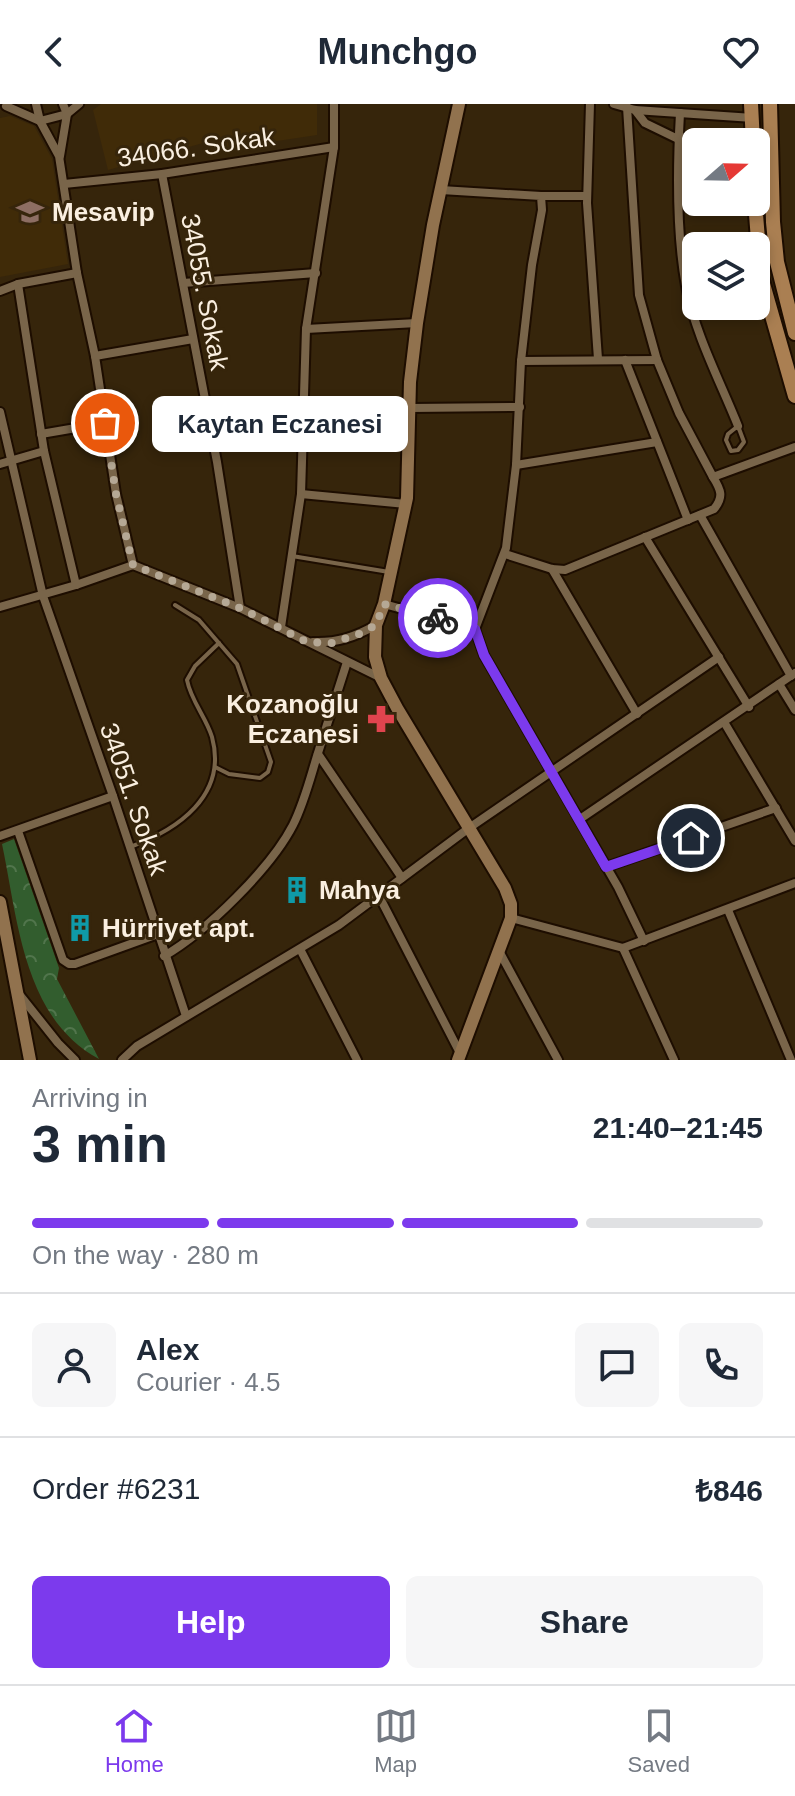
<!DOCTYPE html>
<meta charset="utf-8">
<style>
body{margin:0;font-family:Helvetica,sans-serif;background:#f6f6f7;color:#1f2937;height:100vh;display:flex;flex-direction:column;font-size:30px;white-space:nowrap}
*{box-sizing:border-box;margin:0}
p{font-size:26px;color:#747a83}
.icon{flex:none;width:44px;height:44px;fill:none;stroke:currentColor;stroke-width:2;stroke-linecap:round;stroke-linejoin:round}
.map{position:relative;height:956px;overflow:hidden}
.details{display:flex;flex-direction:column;background:#fff;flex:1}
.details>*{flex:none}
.needle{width:52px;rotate:70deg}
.fabs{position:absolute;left:682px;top:24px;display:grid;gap:16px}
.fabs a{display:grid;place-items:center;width:88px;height:88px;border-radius:12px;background:#fff;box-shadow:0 4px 12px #0003;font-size:40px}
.pin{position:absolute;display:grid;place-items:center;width:68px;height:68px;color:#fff;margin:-34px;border:4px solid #fff;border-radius:50%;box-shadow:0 2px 8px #0007}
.courier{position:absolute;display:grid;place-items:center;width:80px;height:80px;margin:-40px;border:6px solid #7c3aed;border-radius:50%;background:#fff;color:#222;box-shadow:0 2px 10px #0007}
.bubble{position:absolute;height:56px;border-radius:12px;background:#fff;box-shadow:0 4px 12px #0003;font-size:26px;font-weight:600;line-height:56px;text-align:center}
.headline em{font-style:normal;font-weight:600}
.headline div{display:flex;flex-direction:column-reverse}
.headline{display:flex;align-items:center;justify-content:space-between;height:136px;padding:0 32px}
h1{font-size:52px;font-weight:600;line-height:60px}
.bar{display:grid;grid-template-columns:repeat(4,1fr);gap:12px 8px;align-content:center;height:96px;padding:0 32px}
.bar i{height:10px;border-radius:6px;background:#e0e1e3}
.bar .active{background:#7c3aed}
.bar p{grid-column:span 4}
.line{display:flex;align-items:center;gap:20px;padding:0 32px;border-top:2px solid #e0e1e3}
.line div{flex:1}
.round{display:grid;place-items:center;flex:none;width:84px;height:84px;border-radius:12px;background:#f6f6f7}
.primary-button{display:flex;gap:16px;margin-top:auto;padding:16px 32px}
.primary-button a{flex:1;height:92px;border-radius:12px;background:#7c3aed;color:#fff;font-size:32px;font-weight:600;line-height:92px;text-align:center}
.primary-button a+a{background:#f6f6f7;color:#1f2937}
header{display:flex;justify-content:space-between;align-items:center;height:104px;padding:0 32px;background:#fff;font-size:36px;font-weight:600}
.tabs{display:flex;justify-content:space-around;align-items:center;height:112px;border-top:2px solid #e0e1e3;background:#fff;font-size:22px;color:#747a83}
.tabs a{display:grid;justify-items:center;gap:4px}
.tabs .active{color:#7c3aed}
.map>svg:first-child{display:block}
.built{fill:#402b08}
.park{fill:url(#park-crowns)}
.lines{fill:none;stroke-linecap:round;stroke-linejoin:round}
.lane-casing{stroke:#1d0d00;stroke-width:8}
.street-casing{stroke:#1d0d00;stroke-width:12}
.secondary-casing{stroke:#1d0d00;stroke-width:16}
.primary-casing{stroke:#1d0d00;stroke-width:18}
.lane{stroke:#79654a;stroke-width:4}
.street{stroke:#79654a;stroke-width:8}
.secondary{stroke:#91724e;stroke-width:12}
.primary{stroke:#aa7f52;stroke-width:14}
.done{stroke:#b5a895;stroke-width:8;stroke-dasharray:0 14.4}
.route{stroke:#7c3aed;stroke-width:10}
.labels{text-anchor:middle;stroke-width:6;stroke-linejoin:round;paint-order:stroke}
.street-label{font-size:26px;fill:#faefe0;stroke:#36250b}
.poi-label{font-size:26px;font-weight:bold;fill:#faefe0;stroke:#36250b;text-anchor:start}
</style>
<header><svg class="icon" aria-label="back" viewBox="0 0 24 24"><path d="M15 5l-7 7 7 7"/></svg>Munchgo<svg class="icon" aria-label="heart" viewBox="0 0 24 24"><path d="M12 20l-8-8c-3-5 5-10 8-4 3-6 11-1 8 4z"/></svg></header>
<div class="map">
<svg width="795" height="956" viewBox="0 0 795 956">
<defs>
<pattern id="park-crowns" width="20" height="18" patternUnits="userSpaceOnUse" patternTransform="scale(2)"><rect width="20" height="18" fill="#325d2e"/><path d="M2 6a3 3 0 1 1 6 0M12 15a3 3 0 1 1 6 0" fill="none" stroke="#51754c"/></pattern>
</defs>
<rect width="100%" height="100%" fill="#36250b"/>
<!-- built -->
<g class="built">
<polygon points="101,0 317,0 317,31 211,47 210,37 108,66 93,6"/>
<polygon points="10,12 34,22 52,55 68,160 0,173 0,14"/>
</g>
<!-- park -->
<path class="park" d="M14 735 59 864 57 875 99 955C23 914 18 816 2 740Z"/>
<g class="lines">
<!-- lane casing -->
<g class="lane-casing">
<g id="lane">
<polygon points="738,322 744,338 738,346 731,347 726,336 728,330"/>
<polyline points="292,452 389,468"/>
<polyline points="175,501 199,516 237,560 271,658 268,668 260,674 229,670 215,663"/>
<path d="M130 743C177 726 228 692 212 633 206 613 191 597 187 576L195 562 219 539"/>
</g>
</g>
<!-- street casing -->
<g class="street-casing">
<g id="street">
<polyline points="36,0 40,17 59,52 77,169 95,252 116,390 133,461"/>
<polyline points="590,0 587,99 598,255"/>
<polyline points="614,0 635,6 753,14"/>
<polyline points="6,2 40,17 67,10 79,0"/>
<polyline points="627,3 639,191 657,256 679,309 713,373"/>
<polyline points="635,6 645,19 678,35"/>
<path d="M680 9C677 64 676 129 686 182 695 230 720 277 738 322"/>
<polyline points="60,52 67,10 63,0"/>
<polyline points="162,70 217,358 240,504"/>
<polyline points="64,80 162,70 334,43"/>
<polyline points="441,86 541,92 542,106 532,161 521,257 516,361 506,444 475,525"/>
<polyline points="541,92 587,92"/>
<polyline points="183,179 316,169"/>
<polyline points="18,180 44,347 76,481"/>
<polyline points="0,187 18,180 77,169"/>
<polyline points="306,225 417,219"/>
<polyline points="95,252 193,235"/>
<polyline points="625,256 688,416"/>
<polyline points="521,257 657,256"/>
<polyline points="411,304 520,303"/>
<polyline points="0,308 43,492 113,692 186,912"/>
<polyline points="41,330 105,319"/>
<polyline points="0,360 44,347"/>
<polyline points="516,361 657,338"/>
<polyline points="301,390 406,400"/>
<polyline points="700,411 791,572"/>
<polyline points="645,433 749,603"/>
<path d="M505 450 552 465 565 466 714 405C724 393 721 386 713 373L795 343"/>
<polyline points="552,465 637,610"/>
<polyline points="384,500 475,525 484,551 618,783 644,837"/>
<polyline points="0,503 76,481 133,461 240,504 381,574"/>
<polyline points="281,523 301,390 306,225 334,43 334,0"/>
<path d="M313 538C337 539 355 533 376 521"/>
<polyline points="779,580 795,606"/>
<polyline points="724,618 795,737"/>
<polyline points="318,650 402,774"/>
<polyline points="580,715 795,569"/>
<polyline points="18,727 63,856 69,860 75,860 158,830"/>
<polyline points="0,732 113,692"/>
<polyline points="606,763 776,704"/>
<polyline points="379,792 460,949"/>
<polyline points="728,806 791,956"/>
<polyline points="511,814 623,844 795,779"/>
<polyline points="623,844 674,956"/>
<polyline points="300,845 357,956"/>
<polyline points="499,847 558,956"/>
<path d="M164 852C206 828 271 764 293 721 304 699 310 675 317 652 327 620 337 589 347 558"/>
<polyline points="19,890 58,939 75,956"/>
<polyline points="122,956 137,942 339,821 469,724 719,553"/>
</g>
</g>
<!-- secondary casing -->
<g class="secondary-casing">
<g id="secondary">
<polyline points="0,798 30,956"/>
<polyline points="458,956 511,814 511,800 505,784 397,604 381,574 375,553 376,521 384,500 407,394 410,278 417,219 433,121 459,0"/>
</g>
</g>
<!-- primary casing -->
<g class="primary-casing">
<g id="primary">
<polyline points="751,0 753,38"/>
<polyline points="770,0 773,118 777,158 795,229"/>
<polyline points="755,98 761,173 795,292"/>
</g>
</g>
<!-- lane -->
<use href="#lane" class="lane"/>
<!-- street -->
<use href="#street" class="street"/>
<!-- secondary -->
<use href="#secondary" class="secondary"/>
<!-- primary -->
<use href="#primary" class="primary"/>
</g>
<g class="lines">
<!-- done -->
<polyline class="done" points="105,319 116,390 133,461 240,504 307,538 332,539 359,530 376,521 384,500 438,514"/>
<!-- route -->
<polyline class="route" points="438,514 475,525 484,551 606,763 691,734"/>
</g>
<!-- icons -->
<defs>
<g id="school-bare" transform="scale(2.16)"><path d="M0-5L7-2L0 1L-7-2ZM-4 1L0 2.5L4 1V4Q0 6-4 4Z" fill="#8d6e63" stroke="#36250b" stroke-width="2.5" paint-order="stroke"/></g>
<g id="pharmacy-bare" transform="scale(2.16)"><path d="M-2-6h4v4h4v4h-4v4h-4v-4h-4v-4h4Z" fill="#e0444e" stroke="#36250b" stroke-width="2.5" paint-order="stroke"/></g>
<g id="building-bare" transform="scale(2.16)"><path d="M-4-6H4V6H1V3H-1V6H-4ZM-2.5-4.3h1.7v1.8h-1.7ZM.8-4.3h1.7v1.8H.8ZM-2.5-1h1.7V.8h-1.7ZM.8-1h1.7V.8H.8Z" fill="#0f9aa8" stroke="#36250b" stroke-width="2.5" paint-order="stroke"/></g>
</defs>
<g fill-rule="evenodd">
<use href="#school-bare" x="30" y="108"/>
<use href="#pharmacy-bare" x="381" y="615"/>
<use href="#building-bare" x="297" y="786"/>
<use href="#building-bare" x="80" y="824"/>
</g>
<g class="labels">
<!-- street labels -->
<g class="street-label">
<text transform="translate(196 43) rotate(-8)" y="9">34066. Sokak</text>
<text transform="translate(205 188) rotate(79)" y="9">34055. Sokak</text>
<text transform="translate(134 695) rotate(71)" y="9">34051. Sokak</text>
</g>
<!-- poi labels -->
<g class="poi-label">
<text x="52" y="117">Mesavip</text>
<text x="359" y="609" text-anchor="end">Kozanoğlu<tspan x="359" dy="30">Eczanesi</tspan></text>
<text x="319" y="795">Mahya</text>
<text x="102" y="833">Hürriyet apt.</text>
</g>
</g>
</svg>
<div class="fabs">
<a><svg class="needle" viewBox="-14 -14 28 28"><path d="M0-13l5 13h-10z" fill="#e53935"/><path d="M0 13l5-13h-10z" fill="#747a83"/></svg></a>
<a><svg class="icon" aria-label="layers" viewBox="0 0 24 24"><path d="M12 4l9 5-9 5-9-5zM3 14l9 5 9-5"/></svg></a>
</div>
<div class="pin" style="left:105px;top:319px;background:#ea580c"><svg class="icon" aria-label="bag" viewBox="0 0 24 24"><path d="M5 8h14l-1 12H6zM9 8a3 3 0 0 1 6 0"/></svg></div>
<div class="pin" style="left:691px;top:734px;background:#1f2937"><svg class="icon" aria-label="home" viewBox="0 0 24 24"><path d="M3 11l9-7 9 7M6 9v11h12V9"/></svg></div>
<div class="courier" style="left:438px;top:514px"><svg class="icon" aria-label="bike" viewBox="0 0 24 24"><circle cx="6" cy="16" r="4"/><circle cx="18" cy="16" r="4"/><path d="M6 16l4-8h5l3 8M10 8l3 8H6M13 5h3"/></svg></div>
<div class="bubble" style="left:152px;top:292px;width:256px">Kaytan Eczanesi</div>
</div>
<section class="details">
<div class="headline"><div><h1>3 min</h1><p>Arriving in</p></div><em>21:40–21:45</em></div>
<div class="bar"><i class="active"></i><i class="active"></i><i class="active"></i><i></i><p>On the way · 280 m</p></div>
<div class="line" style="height:144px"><a class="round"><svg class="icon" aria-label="person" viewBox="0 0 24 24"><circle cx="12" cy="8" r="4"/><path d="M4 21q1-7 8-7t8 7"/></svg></a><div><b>Alex</b><p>Courier · 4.5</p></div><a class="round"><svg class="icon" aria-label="chat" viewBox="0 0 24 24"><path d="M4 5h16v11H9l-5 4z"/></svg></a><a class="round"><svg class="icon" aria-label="phone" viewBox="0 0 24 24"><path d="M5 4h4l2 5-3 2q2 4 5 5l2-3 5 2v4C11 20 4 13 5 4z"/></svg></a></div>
<div class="line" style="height:104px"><div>Order #6231</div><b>₺846</b></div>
<div class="primary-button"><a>Help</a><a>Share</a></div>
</section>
<nav class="tabs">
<a class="active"><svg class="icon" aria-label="home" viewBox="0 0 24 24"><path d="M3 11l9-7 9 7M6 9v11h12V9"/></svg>Home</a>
<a><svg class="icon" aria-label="map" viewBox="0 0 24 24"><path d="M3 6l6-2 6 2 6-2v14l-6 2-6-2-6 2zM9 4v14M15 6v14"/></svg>Map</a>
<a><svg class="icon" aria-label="saved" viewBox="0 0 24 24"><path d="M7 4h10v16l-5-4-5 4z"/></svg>Saved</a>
</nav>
